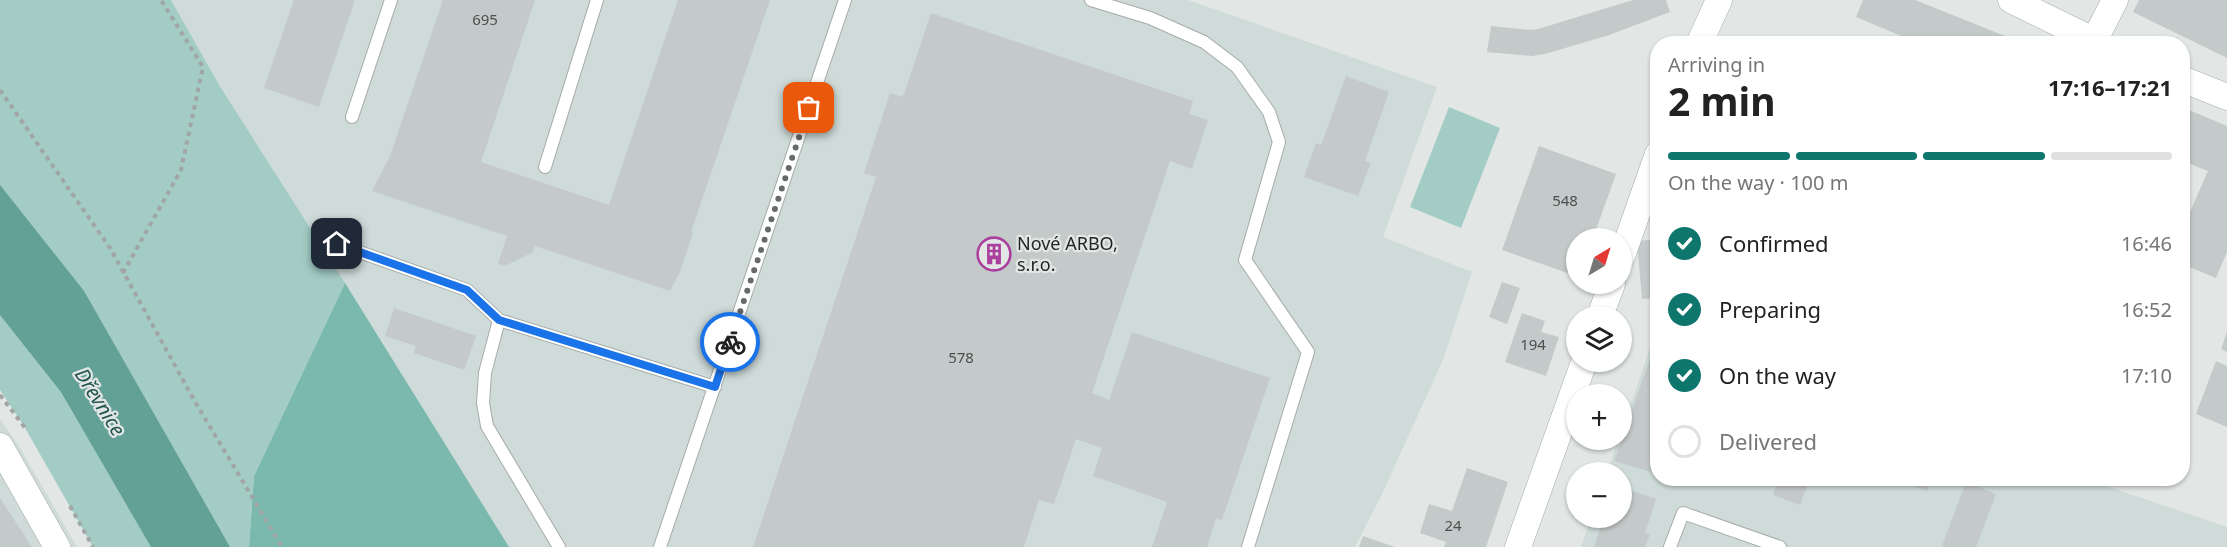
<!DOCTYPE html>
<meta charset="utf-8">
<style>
body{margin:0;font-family:"Noto Sans",sans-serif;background:#f6f6f6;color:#222;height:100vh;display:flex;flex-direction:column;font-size:22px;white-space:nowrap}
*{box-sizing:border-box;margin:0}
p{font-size:20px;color:#767676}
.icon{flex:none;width:33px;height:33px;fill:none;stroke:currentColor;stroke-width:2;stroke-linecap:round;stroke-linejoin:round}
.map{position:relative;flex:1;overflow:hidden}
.details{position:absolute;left:1650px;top:36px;width:540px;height:450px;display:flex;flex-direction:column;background:#fff;border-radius:24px;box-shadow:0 2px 4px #0004}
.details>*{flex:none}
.needle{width:39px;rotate:38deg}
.tools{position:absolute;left:1566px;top:228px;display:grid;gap:12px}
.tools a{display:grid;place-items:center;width:66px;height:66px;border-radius:50%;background:#fff;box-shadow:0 2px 4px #0004;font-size:30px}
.pin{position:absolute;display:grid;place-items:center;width:51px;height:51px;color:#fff;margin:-26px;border-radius:12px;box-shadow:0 3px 9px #0006}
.courier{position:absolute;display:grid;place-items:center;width:60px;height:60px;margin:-30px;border:4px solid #1a73e8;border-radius:50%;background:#fff;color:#222;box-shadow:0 2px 8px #0007}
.headline em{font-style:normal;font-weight:700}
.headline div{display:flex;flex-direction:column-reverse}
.headline{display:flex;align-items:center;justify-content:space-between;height:102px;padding:0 18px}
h1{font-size:39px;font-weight:700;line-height:45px}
.bar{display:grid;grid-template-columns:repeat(4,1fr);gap:9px 6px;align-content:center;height:72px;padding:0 18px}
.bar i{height:8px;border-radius:4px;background:#e0e0e0}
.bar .current{background:#0f766e}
.bar p{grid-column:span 4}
ol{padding:0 18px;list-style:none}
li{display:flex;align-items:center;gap:18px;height:66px}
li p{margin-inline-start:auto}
li .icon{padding:6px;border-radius:50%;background:#0f766e;color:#fff;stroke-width:4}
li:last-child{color:#767676}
li i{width:33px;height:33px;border:3px solid #e0e0e0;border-radius:50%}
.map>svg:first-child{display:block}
.built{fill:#cedbd9}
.green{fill:#a3ccc5}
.forest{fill:#7bb9ae}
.water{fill:#63a096}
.building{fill:#c4cac9}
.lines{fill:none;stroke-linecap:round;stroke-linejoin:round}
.service-casing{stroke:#a6abaa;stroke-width:14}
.minor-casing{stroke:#a6abaa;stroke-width:27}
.path{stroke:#a1a5a4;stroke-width:4;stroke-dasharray:4.5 4.5;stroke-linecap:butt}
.service{stroke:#fff;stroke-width:12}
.minor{stroke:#fff;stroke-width:26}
.done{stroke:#666a69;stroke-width:6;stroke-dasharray:0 10.8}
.route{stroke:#1a73e8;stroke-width:8}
.labels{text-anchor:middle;stroke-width:4.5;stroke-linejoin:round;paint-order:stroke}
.number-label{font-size:15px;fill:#4c4f4f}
.poi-label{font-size:18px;fill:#242626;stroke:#e2e7e6;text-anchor:start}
.water-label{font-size:20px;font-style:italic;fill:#22564f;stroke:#e2e7e6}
</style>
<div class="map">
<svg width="2227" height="547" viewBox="0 0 2227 547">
<rect width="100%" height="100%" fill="#e2e7e6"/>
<!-- built -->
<g class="built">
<polygon points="171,0 1188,0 1437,87 1383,237 1472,272 1443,360 1382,494 1355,547 509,547 221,88"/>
<polygon points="1656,330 1658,478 2086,479 2227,527 2227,547 1581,547 1591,518 1622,518 1622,472 1607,472 1618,440 1622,440 1622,430"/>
<polygon points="0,419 19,446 77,547 0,547"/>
</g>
<!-- green -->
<g class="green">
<polygon points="0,0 171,0 221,88 345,283 254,476 249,547 93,547 25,428 0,390"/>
<polygon points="1449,107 1500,128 1461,228 1410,207"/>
</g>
<!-- forest -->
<polygon class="forest" points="345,283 509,547 249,547 254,476"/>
<!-- water -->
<polygon class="water" points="0,185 84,291 230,547 151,547 61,392 0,315"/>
<!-- building -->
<g class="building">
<polygon points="294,0 355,0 319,107 264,88"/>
<polygon points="443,0 535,0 481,162 609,205 678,0 770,0 691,232 693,233 680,272 670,291 535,246 533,252 505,266 498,264 507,236 372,191 390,156"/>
<polygon points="1633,0 1666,0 1670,12 1609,35 1545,54 1532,56 1487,52 1491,26 1531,30 1538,29"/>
<polygon points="1863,0 1915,0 2025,44 1918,43 1856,17"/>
<polygon points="2139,0 2227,0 2227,58 2133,12"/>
<polygon points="931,13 1193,101 1189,114 1208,120 1192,169 1170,161 1092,393 1109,400 1132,332 1270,378 1222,520 1216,518 1207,547 1152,547 1167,502 1093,476 1102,448 1076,439 1054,504 1039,500 1024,547 753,547 876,177 864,173 890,93 903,97"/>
<polygon points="1346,76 1389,92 1365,161 1371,163 1358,196 1304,177 1316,143 1321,145"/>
<polygon points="2182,107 2227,126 2227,252 2216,278 2182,264 2182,230 2208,171 2190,164 2187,172 2182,170"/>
<polygon points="1539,146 1616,174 1593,238 1576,238 1576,276 1502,250"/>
<polygon points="1658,239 1658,298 1642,299 1637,241"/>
<polygon points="1502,282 1520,288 1507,324 1489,317"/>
<polygon points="394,308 476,336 464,370 414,353 416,346 385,336"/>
<polygon points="1522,313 1545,321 1541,332 1559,337 1546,376 1505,362"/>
<polygon points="2227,332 2227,352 2221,349"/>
<polygon points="1651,356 1658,358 1658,474 1614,461"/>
<polygon points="2216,361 2227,366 2227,427 2196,414"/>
<polygon points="1467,468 1508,482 1486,547 1444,547 1446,542 1420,533 1429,504 1452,511"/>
<polygon points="1779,478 1810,478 1800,505 1773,495"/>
<polygon points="1892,478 1931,478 1927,491"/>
<polygon points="1966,482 1996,494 1976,547 1945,547 1942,546"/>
<polygon points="1622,487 1656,499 1645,533 1650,534 1645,547 1594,547 1604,518 1622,518"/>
<polygon points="0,498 32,547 0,547"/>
<polygon points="1363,536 1395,547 1359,547"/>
</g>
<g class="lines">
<!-- service casing -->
<g class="service-casing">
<g id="service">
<polyline points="1091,0 1150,18 1204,42 1237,67 1269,112 1279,142 1245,260 1308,352 1248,547"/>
<polyline points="352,117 391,0"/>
<polyline points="545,167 597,0"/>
<polyline points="337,244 467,290 499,320"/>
<polyline points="559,547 487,426 483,403 485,373 499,320 715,387"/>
<polyline points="660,547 845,0"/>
<polyline points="1670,547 1683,513 1780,547"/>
</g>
</g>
<!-- minor casing -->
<g class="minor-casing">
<g id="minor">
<polyline points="2011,0 2101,44"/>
<polyline points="2094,41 2115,0"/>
<polyline points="1699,44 1719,0"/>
<polyline points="2182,79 2227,97"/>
<polyline points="1622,256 1658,154"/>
<polyline points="1600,316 1612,284"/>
<polyline points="0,446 57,547"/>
<polyline points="1518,547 1584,362"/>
</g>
</g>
<!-- path -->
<g class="path">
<polyline points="0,90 110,248 194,400 282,547"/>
<polyline points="123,273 181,170 203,67 161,0"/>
<polyline points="0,395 26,429"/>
<polyline points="70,506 93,547"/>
</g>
<!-- service -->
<use href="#service" class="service"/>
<!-- minor -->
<use href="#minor" class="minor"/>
</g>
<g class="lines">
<!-- done -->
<polyline class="done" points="730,342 809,108"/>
<!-- route -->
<polyline class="route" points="337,244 467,290 499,320 715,387 730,342"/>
</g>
<!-- icons -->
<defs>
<g id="building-ring" transform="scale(1.725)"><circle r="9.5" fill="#e2e7e6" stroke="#ab3f9e" stroke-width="1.5"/><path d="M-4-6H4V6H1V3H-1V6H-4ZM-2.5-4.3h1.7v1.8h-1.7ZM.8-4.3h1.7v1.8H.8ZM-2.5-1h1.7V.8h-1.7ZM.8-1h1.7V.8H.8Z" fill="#ab3f9e"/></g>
</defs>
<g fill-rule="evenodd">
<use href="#building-ring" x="994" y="254"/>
</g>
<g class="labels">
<!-- number labels -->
<g class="number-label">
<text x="485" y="25">695</text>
<text x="1565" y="206">548</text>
<text x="1533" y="350">194</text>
<text x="961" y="363">578</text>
<text x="1453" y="531">24</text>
</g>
<!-- poi labels -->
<g class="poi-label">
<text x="1017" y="250">Nové ARBO,<tspan x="1017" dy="21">s.r.o.</tspan></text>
</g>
<!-- water labels -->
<g class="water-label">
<text transform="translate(100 402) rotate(58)" y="7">Dřevnice</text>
</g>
</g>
</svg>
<div class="tools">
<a><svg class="needle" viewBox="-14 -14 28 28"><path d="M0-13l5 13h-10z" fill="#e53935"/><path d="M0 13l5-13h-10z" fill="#767676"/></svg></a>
<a><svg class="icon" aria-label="layers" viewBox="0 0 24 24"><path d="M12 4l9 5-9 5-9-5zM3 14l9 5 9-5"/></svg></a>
<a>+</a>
<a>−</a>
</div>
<div class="pin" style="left:809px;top:108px;background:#ea580c"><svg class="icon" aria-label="bag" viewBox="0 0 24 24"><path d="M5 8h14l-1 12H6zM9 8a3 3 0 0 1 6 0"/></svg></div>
<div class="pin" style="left:337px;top:244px;background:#1f2937"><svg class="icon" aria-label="home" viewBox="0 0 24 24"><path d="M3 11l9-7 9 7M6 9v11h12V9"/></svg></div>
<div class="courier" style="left:730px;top:342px"><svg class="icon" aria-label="bike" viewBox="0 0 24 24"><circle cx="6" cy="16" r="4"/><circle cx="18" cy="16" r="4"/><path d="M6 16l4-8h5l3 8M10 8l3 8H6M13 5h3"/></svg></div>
<section class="details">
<div class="headline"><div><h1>2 min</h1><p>Arriving in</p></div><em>17:16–17:21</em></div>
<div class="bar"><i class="current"></i><i class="current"></i><i class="current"></i><i></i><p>On the way · 100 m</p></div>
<ol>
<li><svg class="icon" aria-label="check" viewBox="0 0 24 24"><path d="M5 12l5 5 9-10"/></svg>Confirmed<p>16:46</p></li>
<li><svg class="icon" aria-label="check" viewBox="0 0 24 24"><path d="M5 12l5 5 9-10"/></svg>Preparing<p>16:52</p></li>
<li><svg class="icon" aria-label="check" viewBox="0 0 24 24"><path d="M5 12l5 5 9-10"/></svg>On the way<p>17:10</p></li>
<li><i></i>Delivered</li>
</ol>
</section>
</div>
